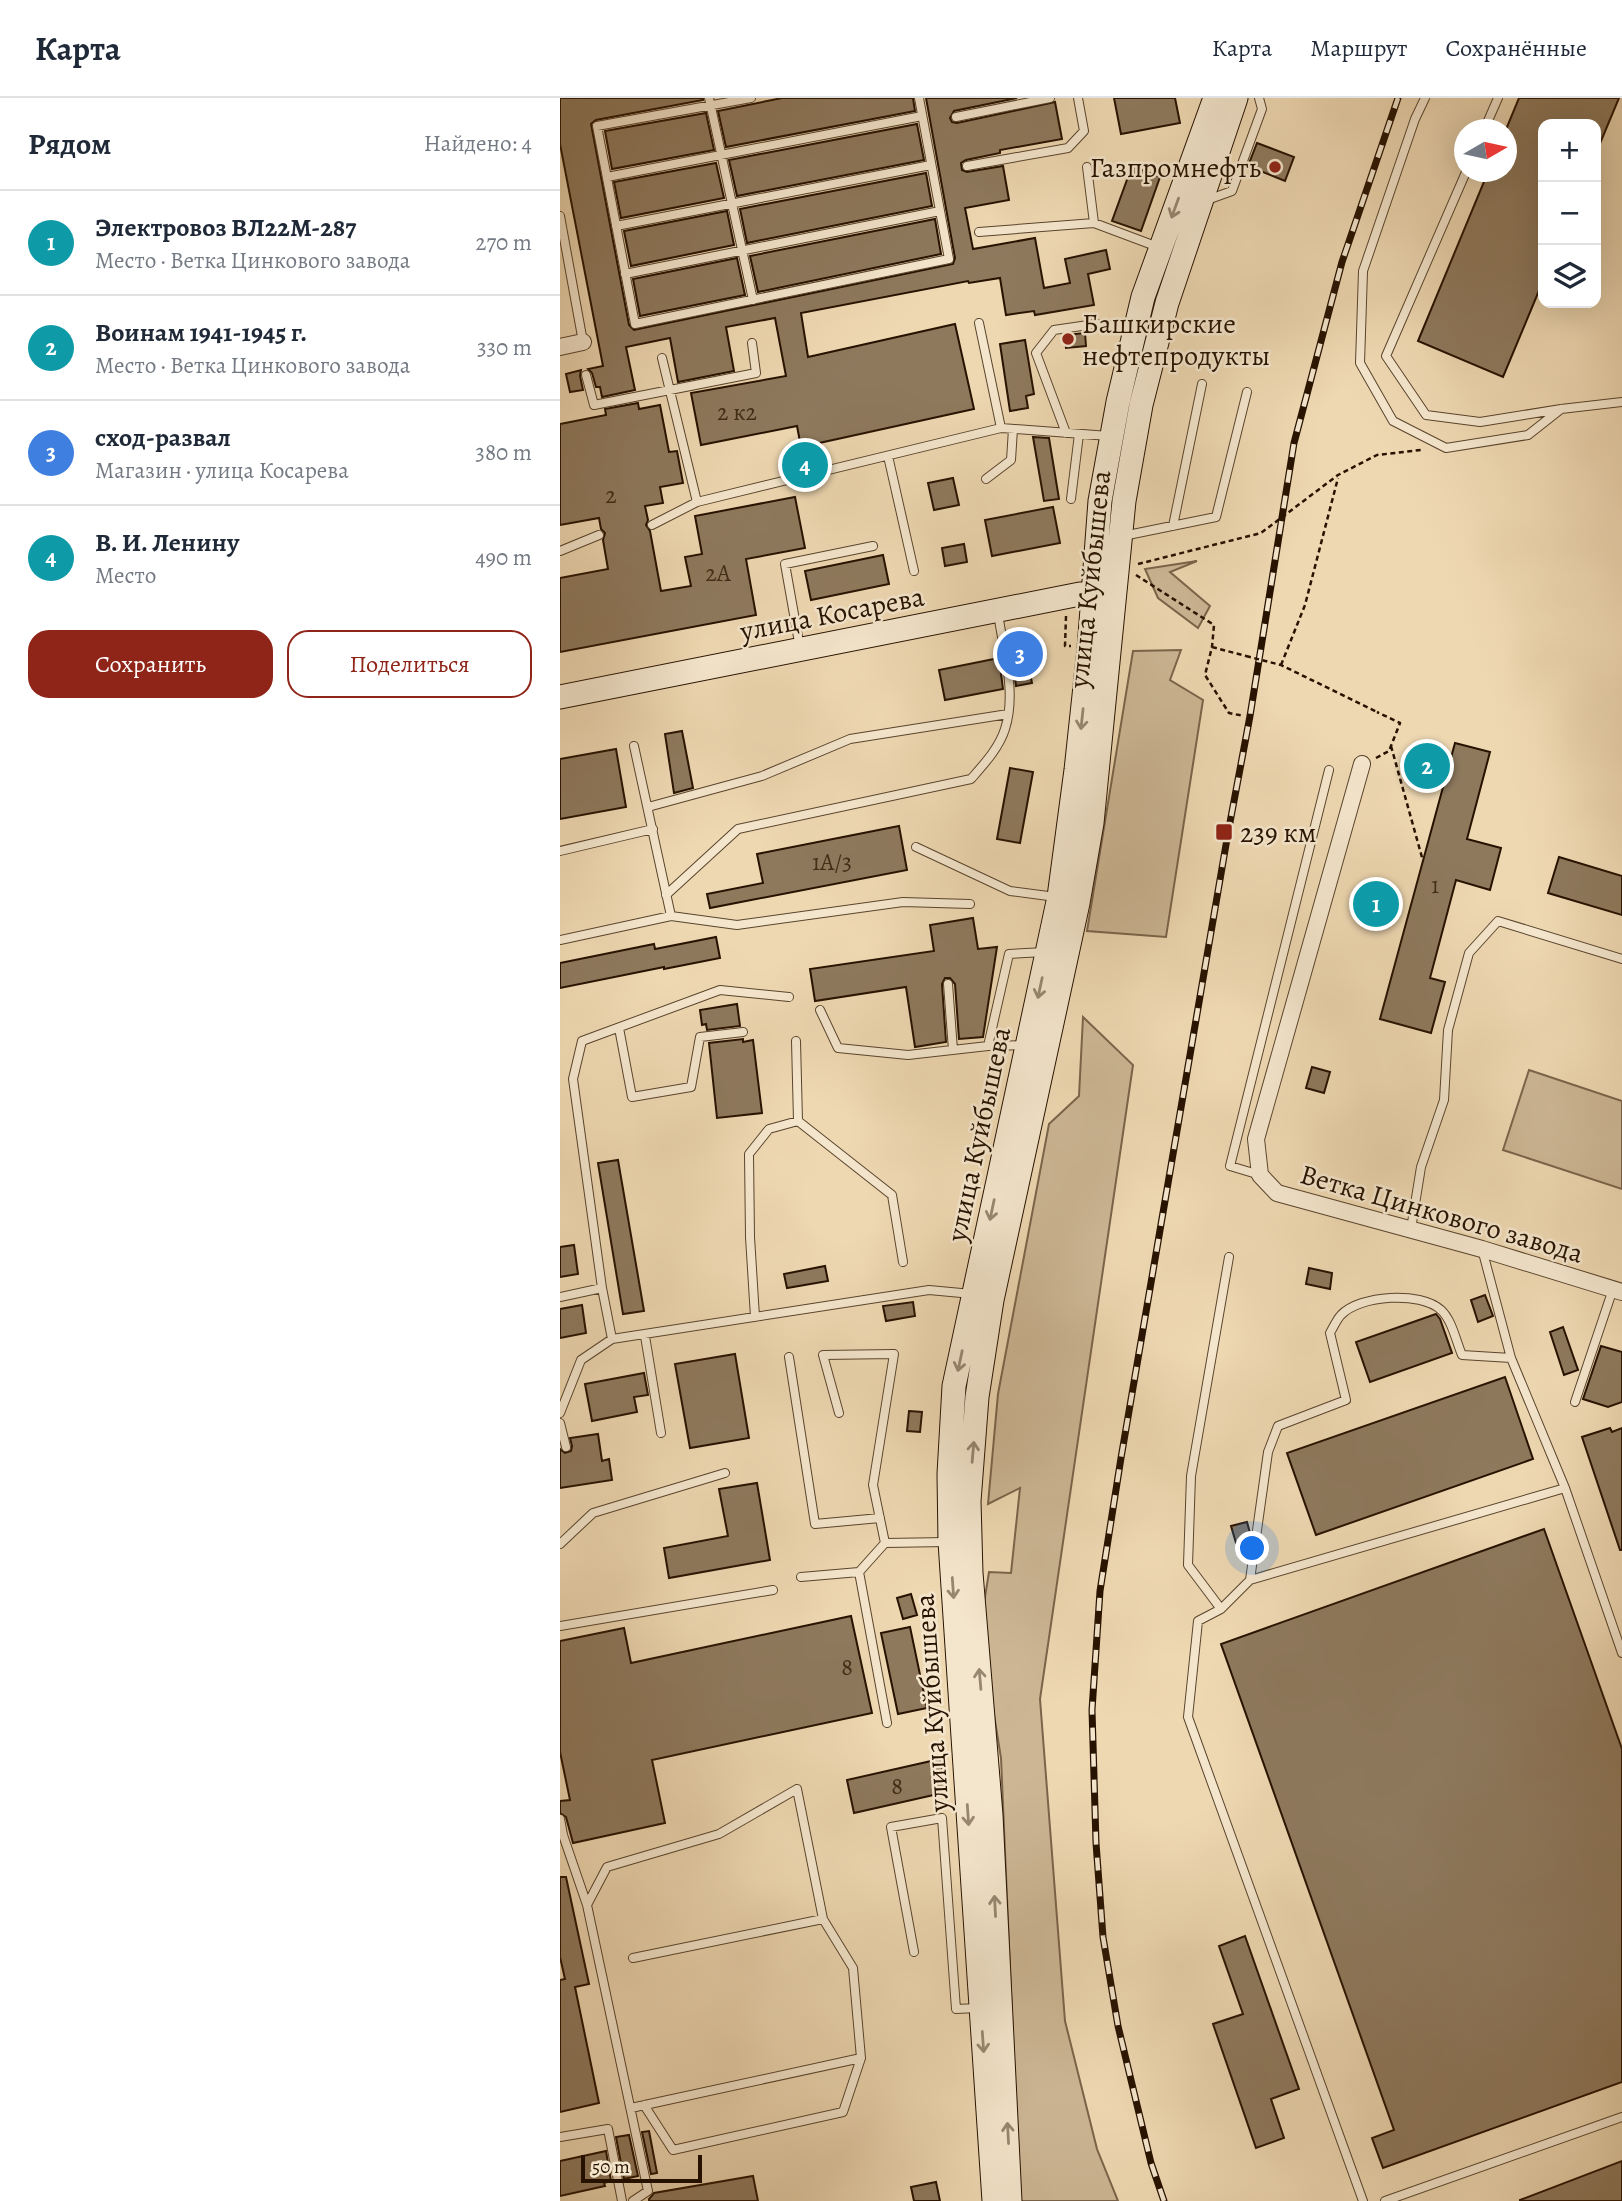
<!DOCTYPE html>
<html lang="ru">
<head>
<meta charset="utf-8">
<style>
	body { margin:0; font-family:Alegreya,serif; background:#f2f2f3; color:#1f2937 }
	.controls { position:absolute; right:21px; top:21px; display:grid; overflow:hidden; border-radius:14px; box-shadow:0 7px 28px #0002 }
	.controls button { width:63px; height:63px; display:grid; place-items:center; padding:0; border:0; border-bottom:2px solid #e0e1e3; background:#fff; color:#1f2937; font:35px sans-serif }
	.compass { position:absolute; left:894px; top:21px; width:63px; height:63px; border-radius:50%; background:#fff; box-shadow:0 7px 28px #0002; rotate:81deg }
	.scale { position:absolute; left:21px; bottom:18px; width:121px; box-sizing:border-box; padding-left:7px; border:4px solid #271200; border-top:0; font-size:19px; line-height:24px; white-space:nowrap; color:#271200; -webkit-text-stroke:5px #f4e6cd; paint-order:stroke }
	.you { position:absolute; left:693px; top:1451px; width:24px; height:24px; margin:-18px; border:5px solid #fff; border-radius:50%; background:#1a73e8; box-shadow:0 0 0 10px #1a73e833 }
	.badge { display:grid; place-items:center; width:46px; height:46px; border-radius:50%; background:#8f2418; color:#fff; font-size:23px; font-weight:700 }
	.pin { position:absolute; translate:-50% -50%; border:4px solid #fff; box-shadow:0 2px 7px #0006 }
	.list { margin:0; padding:0; list-style:none }
	h2 { display:flex; justify-content:space-between; align-items:center; height:91px; margin:0; padding:0 28px; font-size:30px }
	h2 small { font-size:23px; font-weight:400; color:#747a83 }
	.list li { display:grid; grid-template-columns:46px 1fr auto; gap:21px; align-items:center; box-sizing:border-box; height:105px; padding:0 28px; border-top:2px solid #e0e1e3 }
	.list b { display:block; font-size:26px; white-space:nowrap }
	.list p { margin:0; font-size:23px; white-space:nowrap; color:#747a83 }
	.list em { font-size:23px; font-style:normal; color:#747a83 }
	.actions { display:flex; gap:14px; padding:21px 28px }
	.actions a { flex:1; padding:16px 0; border:2px solid #8f2418; border-radius:21px; text-align:center; font-size:24px; color:#8f2418 }
	.actions .main { background:#8f2418; color:#fff }
	.icon { flex:none; width:38px; height:38px; fill:none; stroke:currentColor; stroke-width:2; stroke-linecap:round; stroke-linejoin:round }
	.map { position:relative; flex:none; width:1062px; height:2103px; overflow:hidden }
	header { display:flex; align-items:center; gap:42px; box-sizing:border-box; height:98px; padding:0 35px; background:#fff; border-bottom:2px solid #e0e1e3 }
	header strong { font-size:33px }
	nav { display:flex; gap:38px; margin-inline-start:auto; font-size:24px }
	main { display:flex }
	aside { flex:1; background:#fff }
	.map>svg:first-child { display:block }
	.green { fill:#ccb694; stroke:#7a644a; stroke-width:2 }
	.building { fill:#8e795d; stroke:#271200; stroke-width:2 }
	.lines { fill:none; stroke-linecap:round; stroke-linejoin:round }
	.lane-casing { stroke:#59442c; stroke-width:10 }
	.street-casing { stroke:#59442c; stroke-width:18 }
	.secondary-casing { stroke:#271200; stroke-width:25 }
	.path { stroke:#271200; stroke-width:2.5; stroke-dasharray:5 3.5; stroke-linecap:butt }
	.lane { stroke:#f4e6cd; stroke-width:8 }
	.street { stroke:#f4e6cd; stroke-width:16 }
	.secondary { stroke:#f4e6cd; stroke-width:23 }
	.rail-casing { stroke:#271200; stroke-width:7 }
	.rail { stroke:#f4e6cd; stroke-width:4.5; stroke-dasharray:13; stroke-linecap:butt }
	.path-bridge { stroke:#271200; stroke-width:2.5; stroke-dasharray:5 3.5; stroke-linecap:butt }
	.oneway { stroke:#988771 }
	.poi-dot { fill:#8f2418; stroke:#f4e6cd; stroke-width:2.5 }
	.labels { text-anchor:middle; stroke-width:5; stroke-linejoin:round; paint-order:stroke }
	.number-label { font-size:24px; fill:#412c17 }
	.poi-label { font-size:28px; fill:#271200; stroke:#f4e6cd; text-anchor:start }
	.street-label { font-size:28px; fill:#271200; stroke:#f4e6cd }
</style>
</head>
<body>
<header>
<strong>Карта</strong>
<nav><a>Карта</a><a>Маршрут</a><a>Сохранённые</a></nav>
</header>
<main>
<aside>
<h2>Рядом<small>Найдено: 4</small></h2>
<ul class="list">
<li><span class="badge" style="background:#0f9aa8">1</span><div><b>Электровоз ВЛ22М-287</b><p>Место · Ветка Цинкового завода</p></div><em>270 m</em></li>
<li><span class="badge" style="background:#0f9aa8">2</span><div><b>Воинам 1941-1945 г.</b><p>Место · Ветка Цинкового завода</p></div><em>330 m</em></li>
<li><span class="badge" style="background:#3f7fe0">3</span><div><b>сход-развал</b><p>Магазин · улица Косарева</p></div><em>380 m</em></li>
<li><span class="badge" style="background:#0f9aa8">4</span><div><b>В. И. Ленину</b><p>Место</p></div><em>490 m</em></li>
</ul>
<div class="actions"><a class="main">Сохранить</a><a>Поделиться</a></div>
</aside>
<div class="map">
<svg width="1062" height="2103" viewBox="0 0 1062 2103">
	<rect width="100%" height="100%" fill="#eed8b2"/>
	<filter id="stains"><feTurbulence type="fractalNoise" baseFrequency=".00286" numOctaves="4"/><feColorMatrix values="0 0 0 0 .2 0 0 0 0 .09 0 0 0 0 .02 0 0 0 .5 -.17"/></filter>
	<radialGradient id="worn" r=".72"><stop offset=".6" stop-color="#630" stop-opacity="0"/><stop offset="1" stop-color="#630" stop-opacity=".3"/></radialGradient>
	<path class="green" d="M637,463L610,474L650,508L638,530L598,500L585,471Z
		M621,552L610,582L643,602L606,839L527,833L573,553Z
		M523,919L573,967L480,1601L505,1923L537,2051L558,2103H460L441,1660L420,1530L429,1474L451,1475L460,1390L428,1406L438,1296L489,1026L519,998Z
		M969,972L1062,1003V1091L943,1052Z"/>
	<path class="building" d="M0,0H143V2L36,22L31,26L69,227L74,232L393,166L395,160L366,0H457L394,13L390,20L392,24L397,25L495,4L502,41L440,52V55L406,62L401,65L402,72L407,74L443,68L449,102L405,110L413,151L475,140L484,190L510,185L505,161L546,152L550,171L528,176L534,207L475,217L474,213L446,217L440,180L409,185L408,183L241,215L248,259L395,226L414,311L241,349L237,328L141,347L131,295L226,278L215,220L166,229L174,273L118,284L110,240L66,249L75,292L42,299L40,289H36L32,275L28,271L43,268L0,46Z
		M222,0H353L355,13L166,49L158,13Z
		M554,0H615L620,25L561,36Z
		M959,0H1059L1036,55V26H983V183L943,279L858,243L928,74H947V29Z
		M146,15L154,52L52,71L45,33Z
		M357,26L364,62L177,98L169,62Z
		M697,45L734,59L725,83L688,68Z
		M156,65L164,100L61,120L54,84Z
		M572,68L600,79L581,133L552,123Z
		M366,75L372,108L187,145L180,111Z
		M167,113L174,147L71,168L64,133Z
		M375,121L381,156L198,194L190,158Z
		M177,160L185,197L80,218L73,181Z
		M525,235L526,248L506,250L505,237Z
		M465,242L474,296L466,298L468,310L450,313L440,246Z
		M21,272L20,278L23,292L10,294L6,276Z
		M78,305L79,311L100,307L109,354L117,353L123,385L100,389L103,405L85,408L88,422L86,427L90,433L101,493L131,488L125,459L142,456L135,418L235,399L245,450L186,461L196,517L0,554V480L48,471L43,442L45,435L41,431L39,420L0,427V326L46,317L45,311Z
		M473,339L489,340L499,401L484,403Z
		M393,380L399,407L374,412L368,385Z
		M493,409L500,445L432,458L425,422Z
		M404,446L407,464L385,468L382,450Z
		M323,457L329,486L251,502L245,473Z
		M466,555L472,585L456,588L452,558Z
		M439,560L443,591L385,602L379,572Z
		M122,633L133,690L114,695L105,636Z
		M895,645L930,654L907,741L941,750L930,792L896,782L870,880L885,884L871,935L820,921Z
		M56,651L66,709L0,721V661Z
		M450,670L473,674L460,745L437,741Z
		M339,728L347,772L150,810L147,796L203,785L197,756Z
		M999,759L1062,778V817L988,795Z
		M413,820L418,851L437,849L423,939L399,941L395,886L390,880H385L382,886L386,944L355,949L346,889L255,903L250,871L374,853L370,827Z
		M156,839L160,860L104,871V869L0,890V865L94,846L95,851Z
		M177,906L180,928L147,932L146,926L142,927L140,912Z
		M183,941V944L193,942L202,1015L157,1020L149,945Z
		M752,969L770,974L764,995L746,990Z
		M58,1062L84,1213L63,1216L38,1065Z
		M14,1147L18,1176L0,1179V1149Z
		M265,1168L268,1183L227,1190L224,1176Z
		M749,1170L772,1175L770,1191L746,1186Z
		M925,1197L933,1218L918,1224L911,1202Z
		M353,1204L355,1218L326,1223L323,1208Z
		M22,1207L26,1235L0,1240V1211Z
		M876,1216L880,1221L892,1255L810,1284L796,1244Z
		M1003,1229L1018,1272L1004,1277L990,1234Z
		M1041,1248L1062,1254V1304L1048,1309L1023,1301Z
		M175,1256L189,1340L130,1350L115,1266Z
		M84,1275L88,1297L74,1299L77,1314L32,1323L25,1286Z
		M945,1279L973,1361L756,1437L727,1355Z
		M349,1313L362,1314L360,1334L347,1333Z
		M1050,1330L1052,1334L1062,1330V1452H1060L1022,1339Z
		M38,1336L42,1363L49,1361L52,1382L0,1390V1351L5,1355L11,1353L12,1348L10,1340Z
		M197,1385L210,1462L109,1480L104,1450L168,1438L159,1391Z
		M687,1424L690,1435L689,1441L676,1445L671,1428Z
		M984,1431L1062,1651V1984L823,2070L812,2040L834,2032L661,1546Z
		M351,1496L357,1517L343,1521L337,1500Z
		M291,1518L312,1615L92,1662L105,1725L13,1745L6,1719L0,1715V1703L10,1702L0,1654V1543L64,1530L71,1565Z
		M350,1529L367,1610L338,1616L321,1535Z
		M380,1661L387,1694L294,1715L287,1682Z
		M0,1779H6L29,1886L15,1889L39,2005L0,2014V1882L5,1881L0,1859Z
		M685,1838L739,1991L711,2001L724,2040L696,2050L653,1926L683,1916L659,1848Z
		M89,2033L97,2075L91,2076L82,2034Z
		M69,2037L78,2078L64,2081L56,2039Z
		M46,2053L51,2083L44,2085L45,2088L0,2098V2063Z
		M1062,2063V2103H960V2102Z
		M193,2078L198,2103H89V2101L94,2095Z
		M376,2084L380,2103H354L351,2089Z"/>
	<g class="lines">
		<g class="lane-casing">
			<path id="lane" d="M149,0L193,202
				M191,0L37,28L75,226L389,161L359,0
				M865,0L855,21L803,173L800,265L833,323L886,350L968,337L1001,311
				M396,19L490,0
				M924,32L938,0
				M407,68L508,50L524,33L518,0
				M527,69L534,125
				M906,74L826,258L866,317L920,324L1001,311L1062,304
				M47,79L362,18
				M647,102L672,93L702,11L699,0
				M0,118L23,244
				M56,128L371,67
				M419,134L534,125L598,149
				M65,176L380,113
				M419,225L441,330
				M102,260L137,404
				M26,277L34,307L196,275L192,245
				M506,335L476,255L494,232L535,226L573,229
				M328,358L354,473
				M426,381L451,362L453,331
				M511,401L519,336
				M92,427L137,404L441,330L549,338
				M613,428L642,286
				M563,438L656,419L687,294
				M0,453L39,437
				M240,550L225,466L313,448
				M74,648L111,818
				M88,709L202,678L290,641L448,616
				M356,749L450,793L496,799
				M0,753L93,731
				M106,797L178,731L411,681C424,666 439,650 445,631C457,594 443,552 438,515
				M0,842L111,818L177,827L343,804L410,806
				M388,886L393,952
				M229,899L160,892L22,943L13,981L42,1190L52,1241L369,1192L412,1196
				M260,912L278,950L348,957L428,948L467,947
				M59,930L72,999L131,989L140,939L183,934
				M236,943L238,1023
				M428,948L449,856L485,854
				M700,1077L670,1068L769,672
				M851,1131L861,1069L884,1002L888,932L909,855L938,823L1062,861
				M922,1151L951,1260L1005,1390L1062,1555
				M0,1199L42,1190
				M195,1219L190,1139L189,1056L209,1031L238,1023L332,1097L343,1164
				M85,1238L101,1335
				M229,1259L255,1426L320,1420
				M1015,1304L1053,1191
				M0,1315L21,1262L52,1241
				M279,1315L263,1257L334,1256L313,1387L325,1445
				M0,1325L6,1349
				M0,1446L33,1415L165,1375
				M299,1474L327,1625
				M241,1479L299,1474L325,1445L387,1444
				M690,1482L1005,1390
				M661,1511L628,1467L631,1378L669,1159
				M0,1528L213,1492
				M0,1721L3,1737L27,1807
				M354,1854L331,1729L382,1720L396,1911L418,1910
				M73,1860L263,1821
				M84,2007L113,2052L283,2014L301,1960
				M71,2010L301,1960L293,1870L263,1821L237,1691L159,1736L47,1769L27,1807L88,2093L73,2103
				M0,2039L48,2031L62,2103
				M803,2103L628,1619L638,1523L661,1511L690,1482L708,1354L718,1328L786,1302L770,1235C773,1230 777,1221 781,1217C800,1197 860,1193 881,1212C892,1222 896,1243 902,1257L951,1260
				M825,2103L1062,2019"/>
		</g>
		<g class="street-casing">
			<path id="street" d="M0,249L23,244
				M802,666L696,1041L700,1077L717,1095L922,1151L1062,1194"/>
		</g>
		<g class="secondary-casing">
			<path id="secondary" d="M0,599L520,496L547,497
				M434,2103L390,1444L389,1376L394,1288L499,799L516,672L529,551L540,403L558,304L583,199L655,0
				M450,2103L431,1717L411,1475L409,1403L417,1299L432,1202L518,805L532,725L564,403L581,307L607,205L676,0"/>
		</g>
		<path class="path" d="M578,466L701,435L778,377L817,357L861,352
			M576,477L654,527L652,549L645,577L669,615L684,618
			M506,518L505,548H511
			M652,549L686,558
			M721,567L745,507L778,380
			M831,648L863,763
			M816,660L829,653L840,625L817,614"/>
		<use href="#lane" class="lane"/>
		<use href="#street" class="street"/>
		<use href="#secondary" class="secondary"/>
		<g class="rail-casing">
			<path id="rail" d="M604,2103L591,2065L558,1928L543,1839L536,1745L532,1612L540,1493L561,1360L668,735L690,618L734,345L782,164L838,0"/>
		</g>
		<use href="#rail" class="rail"/>
		<path class="path-bridge" d="M686,558L721,567L817,614"/>
	</g>
	<defs><path id="oneway-shaft" d="M-6 0H5M1.5-3L5.5 0L1.5 3" fill="none" stroke-width="1.6" stroke-linecap="round" stroke-linejoin="round" transform="scale(1.75)"/></defs>
	<g class="oneway">
		<use href="#oneway-shaft" transform="translate(615 110) rotate(110)"/>
		<use href="#oneway-shaft" transform="translate(522 621) rotate(96)"/>
		<use href="#oneway-shaft" transform="translate(480 890) rotate(102)"/>
		<use href="#oneway-shaft" transform="translate(432 1112) rotate(102)"/>
		<use href="#oneway-shaft" transform="translate(400 1263) rotate(102)"/>
		<use href="#oneway-shaft" transform="translate(413 1354) rotate(-85)"/>
		<use href="#oneway-shaft" transform="translate(393 1490) rotate(86)"/>
		<use href="#oneway-shaft" transform="translate(420 1581) rotate(-95)"/>
		<use href="#oneway-shaft" transform="translate(408 1717) rotate(86)"/>
		<use href="#oneway-shaft" transform="translate(435 1808) rotate(-93)"/>
		<use href="#oneway-shaft" transform="translate(423 1944) rotate(86)"/>
		<use href="#oneway-shaft" transform="translate(448 2035) rotate(-93)"/>
	</g>
	<g class="poi-dot">
		<circle cx="715" cy="69" r="7"/>
		<circle cx="508" cy="241" r="7"/>
		<rect x="655" y="725" width="18" height="18" rx="3.5"/>
	</g>
	<g class="labels">
		<g class="number-label">
			<text x="177" y="322">2 к2</text>
			<text x="51" y="405">2</text>
			<text x="158" y="483">2А</text>
			<text x="272" y="772">1А/3</text>
			<text x="875" y="795">1</text>
			<text x="287" y="1577">8</text>
			<text x="337" y="1696">8</text>
		</g>
		<g class="poi-label">
			<text x="701" y="79" text-anchor="end">Газпромнефть</text>
			<text x="522" y="235">Башкирские<tspan x="522" dy="32">нефтепродукты</tspan></text>
			<text x="680" y="744">239 км</text>
		</g>
		<g class="street-label">
			<text transform="translate(529 481) rotate(-84)" y="10">улица Куйбышева</text>
			<text transform="translate(272 515) rotate(-11)" y="10">улица Косарева</text>
			<text transform="translate(418 1036) rotate(-78)" y="10">улица Куйбышева</text>
			<text transform="translate(882 1115) rotate(16)" y="10">Ветка Цинкового завода</text>
			<text transform="translate(371 1605) rotate(-94)" y="10">улица Куйбышева</text>
		</g>
	</g>
	<rect width="100%" height="100%" filter="url(#stains)"/>
	<rect width="100%" height="100%" fill="url(#worn)"/>
</svg>
<div class="controls">
<button>+</button>
<button>−</button>
<button><svg class="icon" aria-label="layers" viewBox="0 0 24 24"><path d="M12 4l9 5-9 5-9-5zM3 14l9 5 9-5"/></svg></button>
</div>
<svg class="compass" viewBox="-18 -18 36 36"><path d="M0-13l5 13h-10z" fill="#e53935"/><path d="M0 13l5-13h-10z" fill="#747a83"/></svg>
<div class="scale">50 m</div>
<div class="you"></div>
<div class="pin badge" style="left:816px;top:806px;background:#0f9aa8">1</div>
<div class="pin badge" style="left:867px;top:668px;background:#0f9aa8">2</div>
<div class="pin badge" style="left:460px;top:556px;background:#3f7fe0">3</div>
<div class="pin badge" style="left:245px;top:367px;background:#0f9aa8">4</div>
</div>
</main>
</body>
</html>
